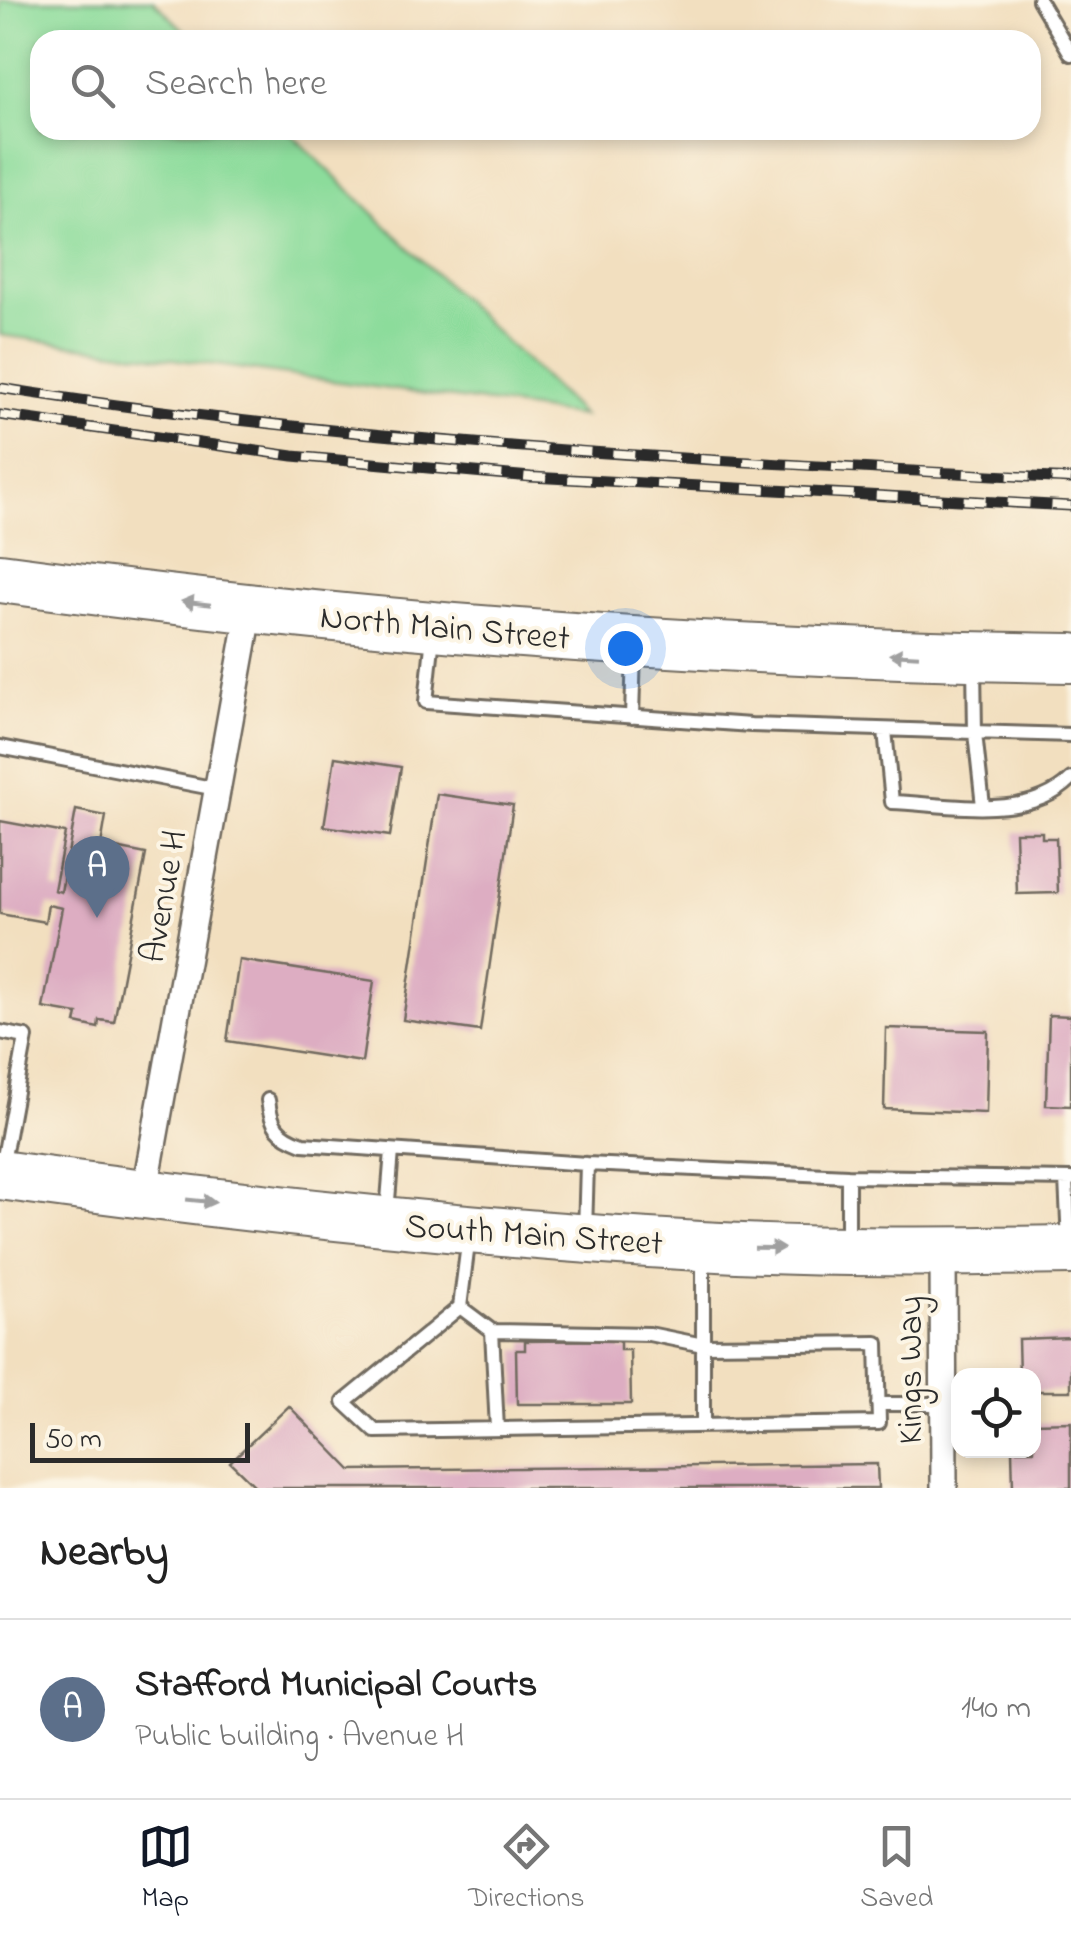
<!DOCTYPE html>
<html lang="en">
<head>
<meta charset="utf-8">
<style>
	body { margin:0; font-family:"Indie Flower",sans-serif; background:#f6f6f6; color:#222 }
	.controls { position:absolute; right:30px; bottom:30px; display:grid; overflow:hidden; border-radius:20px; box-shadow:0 5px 15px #0003 }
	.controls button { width:90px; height:90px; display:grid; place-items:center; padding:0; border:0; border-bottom:2px solid #e0e0e0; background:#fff; color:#222; font:50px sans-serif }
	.scale { position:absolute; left:30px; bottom:25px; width:220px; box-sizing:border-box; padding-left:10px; border:5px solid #2b2b2b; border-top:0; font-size:28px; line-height:35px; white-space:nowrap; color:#2b2b2b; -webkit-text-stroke:8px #fcf5e5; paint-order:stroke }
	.you { position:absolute; left:625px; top:648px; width:35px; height:35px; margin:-25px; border:8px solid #fff; border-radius:50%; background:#1a73e8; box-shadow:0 0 0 15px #1a73e833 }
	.badge { display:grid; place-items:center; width:65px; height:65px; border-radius:50%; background:#111827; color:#fff; font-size:32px; font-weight:700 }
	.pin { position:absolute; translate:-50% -82px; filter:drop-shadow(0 2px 5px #0008) }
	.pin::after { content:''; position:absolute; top:52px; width:35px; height:30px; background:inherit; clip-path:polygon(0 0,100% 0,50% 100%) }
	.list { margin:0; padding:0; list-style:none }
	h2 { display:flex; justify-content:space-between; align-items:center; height:130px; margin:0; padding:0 40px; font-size:42px }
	h2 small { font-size:32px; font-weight:400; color:#767676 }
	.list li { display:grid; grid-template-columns:65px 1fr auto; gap:30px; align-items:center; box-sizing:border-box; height:180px; padding:0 40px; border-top:2px solid #e0e0e0 }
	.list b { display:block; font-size:38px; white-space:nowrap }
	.list p { margin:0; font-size:32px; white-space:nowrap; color:#767676 }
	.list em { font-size:32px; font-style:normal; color:#767676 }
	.icon { flex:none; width:55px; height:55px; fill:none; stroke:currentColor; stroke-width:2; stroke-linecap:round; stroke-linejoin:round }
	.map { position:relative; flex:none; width:1071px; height:1488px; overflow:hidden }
	.search { position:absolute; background:#fff; box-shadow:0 5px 15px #0003; left:30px; right:30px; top:30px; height:110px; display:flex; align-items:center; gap:25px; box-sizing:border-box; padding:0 35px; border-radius:30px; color:#767676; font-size:38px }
	.sheet { height:310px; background:#fff }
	nav { display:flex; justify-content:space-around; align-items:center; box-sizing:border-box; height:140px; border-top:2px solid #e0e0e0; background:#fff; font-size:28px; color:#767676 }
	nav a { display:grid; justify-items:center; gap:5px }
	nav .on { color:#111827 }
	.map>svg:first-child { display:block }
	.green { fill:#8cdc9b; stroke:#5c8463; stroke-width:2.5 }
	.building { fill:#ddadc2 }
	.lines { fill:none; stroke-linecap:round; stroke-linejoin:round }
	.lane-casing { stroke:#716a5f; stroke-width:18 }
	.street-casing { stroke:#716a5f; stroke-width:30 }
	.highway-casing { stroke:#716a5f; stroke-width:52 }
	.lane { stroke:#fff; stroke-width:12 }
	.street { stroke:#fff; stroke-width:25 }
	.highway { stroke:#fff; stroke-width:48 }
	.rail-casing { stroke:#2b2b2b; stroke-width:11 }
	.rail { stroke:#fcf5e5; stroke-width:8; stroke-dasharray:22; stroke-linecap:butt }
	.oneway { fill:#a0a0a0 }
	.labels { text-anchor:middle; stroke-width:8; stroke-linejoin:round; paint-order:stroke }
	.street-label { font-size:35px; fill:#2b2b2b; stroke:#fcf5e5 }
</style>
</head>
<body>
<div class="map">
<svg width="1071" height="1488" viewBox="0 0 1071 1488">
	<rect width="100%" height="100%" fill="#fcf5e5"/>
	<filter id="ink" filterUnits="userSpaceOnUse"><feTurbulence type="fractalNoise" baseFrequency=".01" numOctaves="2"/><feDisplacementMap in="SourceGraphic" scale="20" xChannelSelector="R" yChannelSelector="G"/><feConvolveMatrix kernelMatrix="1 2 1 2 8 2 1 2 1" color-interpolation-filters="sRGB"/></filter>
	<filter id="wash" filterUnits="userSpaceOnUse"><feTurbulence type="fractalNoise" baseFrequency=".0048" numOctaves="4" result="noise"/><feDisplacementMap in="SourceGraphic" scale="40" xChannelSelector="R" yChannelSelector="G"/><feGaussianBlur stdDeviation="2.25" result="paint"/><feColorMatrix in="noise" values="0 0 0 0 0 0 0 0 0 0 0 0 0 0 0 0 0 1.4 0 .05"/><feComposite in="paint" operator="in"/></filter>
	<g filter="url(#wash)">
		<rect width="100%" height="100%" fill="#f2dfbf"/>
		<path class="green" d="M0,0H153L194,40H40V130H287L583,416L0,335Z"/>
		<g id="blocks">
			<path class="building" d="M335,757L401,767L390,836L324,826Z
				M437,794L513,805L480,1031L403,1020Z
				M76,810L106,816L101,845L146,854L114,1022L99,1020L98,1028L76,1023L78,1014L43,1008L62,908L48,905L45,922L0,914V821L65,833L54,890L61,892Z
				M1015,832H1042V838H1056L1058,893L1017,894Z
				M239,960L374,981L362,1062L227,1041Z
				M1049,1015L1071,1016V1106L1046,1105Z
				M886,1028L988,1031L986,1113L884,1109Z
				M1071,1337V1391H1034V1376H1019L1018,1339Z
				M620,1340V1350H630L631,1404H517L516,1350H525V1341Z
				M289,1406L351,1470L877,1464L878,1488H257L230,1462Z
				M1071,1422V1488H1013L1012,1450H1034V1423Z"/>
		</g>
	</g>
	<g filter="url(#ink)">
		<use href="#blocks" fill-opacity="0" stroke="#716a5f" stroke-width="2.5"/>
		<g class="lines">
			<g class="lane-casing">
				<path id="lane" d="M1039,0L1071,54
					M433,636L426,702L751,725L1071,735
					M974,664L975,733L983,806
					M632,717L634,650
					M885,730L892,802C948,804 1028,822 1071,779
					M0,747L217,789
					M0,1032L26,1037L2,1168
					M268,1100C271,1126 278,1135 303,1144L587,1164L848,1176L1071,1179
					M848,1176V1243
					M1066,1179L1069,1242
					M387,1213L392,1151
					M585,1232L587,1164
					M703,1254V1424
					M460,1307L492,1331L649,1334L703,1345L877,1343L879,1423L375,1431L344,1402L460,1307L469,1236
					M492,1331L497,1429
					M878,1404H944"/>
			</g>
			<g class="street-casing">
				<path id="street" d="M144,1195L250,609
					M943,1252L944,1488"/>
			</g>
			<g class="highway-casing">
				<path id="highway" d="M0,578C355,626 713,653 1071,658
					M0,1175C232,1207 466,1233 700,1246C823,1253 948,1252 1071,1250"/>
			</g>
			<use href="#lane" class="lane"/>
			<use href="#street" class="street"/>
			<use href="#highway" class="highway"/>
			<g class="rail-casing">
				<path id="rail" d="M0,388C354,444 713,461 1071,479
					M0,415L293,456L531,477L1071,506"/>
			</g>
			<use href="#rail" class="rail"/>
		</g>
		<defs><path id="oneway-solid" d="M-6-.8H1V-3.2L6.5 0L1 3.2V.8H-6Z" transform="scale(2.5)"/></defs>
		<g class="oneway">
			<use href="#oneway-solid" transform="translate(196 603) rotate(-173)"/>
			<use href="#oneway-solid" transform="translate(904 655) rotate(-177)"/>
			<use href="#oneway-solid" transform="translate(201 1201) rotate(6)"/>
			<use href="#oneway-solid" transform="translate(769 1248) rotate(1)"/>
		</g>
	</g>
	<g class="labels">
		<g class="street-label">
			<text transform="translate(445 626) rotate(5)" y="12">North Main Street</text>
			<text transform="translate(162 896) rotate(-80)" y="12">Avenue H</text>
			<text transform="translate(534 1233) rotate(4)" y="12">South Main Street</text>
			<text transform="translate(909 1370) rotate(-90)" y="12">Kings Way</text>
		</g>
	</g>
</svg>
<div class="controls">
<button><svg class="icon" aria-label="locate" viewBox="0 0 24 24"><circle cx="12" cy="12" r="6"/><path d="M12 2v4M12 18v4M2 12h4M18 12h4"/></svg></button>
</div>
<div class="scale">50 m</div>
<div class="you"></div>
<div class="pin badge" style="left:97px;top:918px;background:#5c6f8a">A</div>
<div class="search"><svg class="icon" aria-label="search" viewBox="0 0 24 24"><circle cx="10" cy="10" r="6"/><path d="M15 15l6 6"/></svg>Search here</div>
</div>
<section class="sheet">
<h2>Nearby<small></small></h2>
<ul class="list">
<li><span class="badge" style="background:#5c6f8a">A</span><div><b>Stafford Municipal Courts</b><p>Public building · Avenue H</p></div><em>140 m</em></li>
</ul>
</section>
<nav>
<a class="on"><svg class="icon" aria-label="map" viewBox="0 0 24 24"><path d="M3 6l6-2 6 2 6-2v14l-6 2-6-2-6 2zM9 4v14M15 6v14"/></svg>Map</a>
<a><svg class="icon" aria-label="directions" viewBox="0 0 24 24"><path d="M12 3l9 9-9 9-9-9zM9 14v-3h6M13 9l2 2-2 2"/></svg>Directions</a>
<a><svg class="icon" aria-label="saved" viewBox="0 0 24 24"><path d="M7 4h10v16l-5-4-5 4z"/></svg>Saved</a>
</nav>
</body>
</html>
